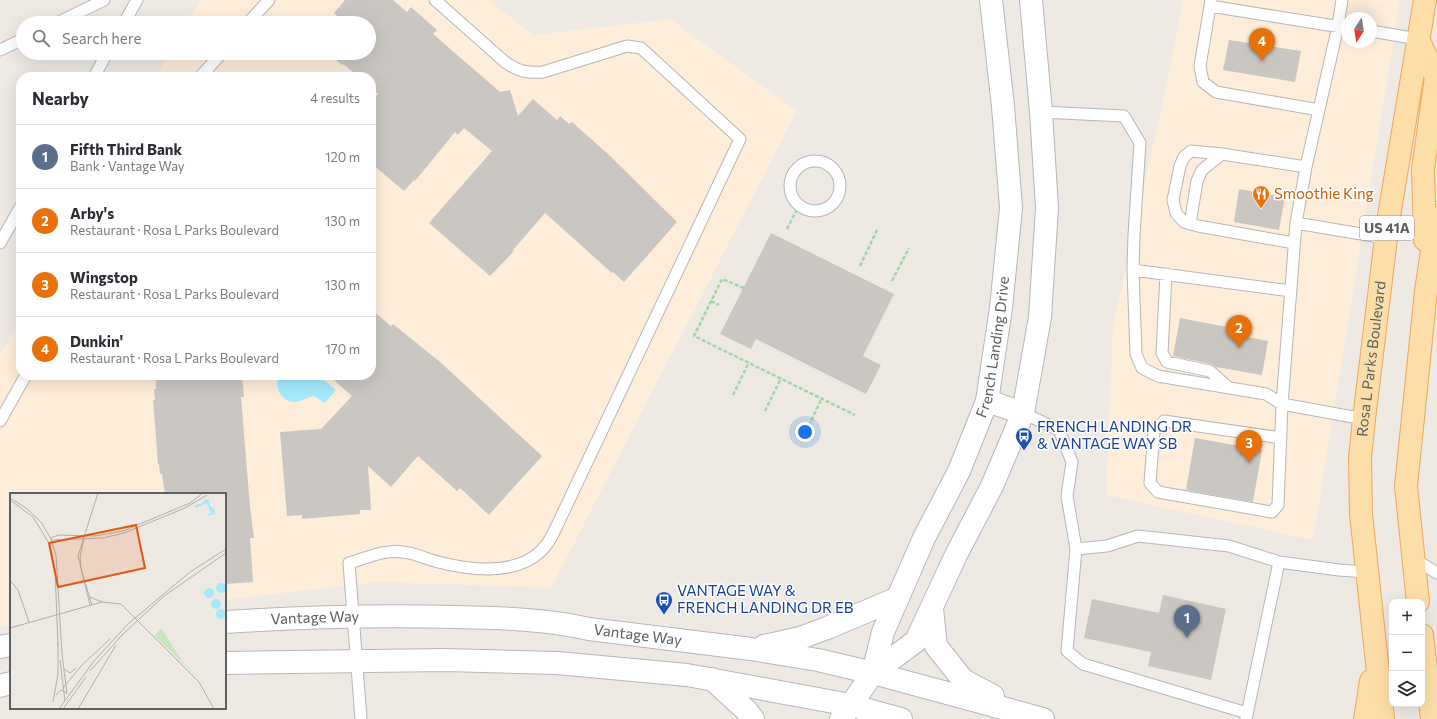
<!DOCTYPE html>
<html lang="en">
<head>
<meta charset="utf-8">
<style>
	body { margin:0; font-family:Commissioner,sans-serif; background:#f7f7f7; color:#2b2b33 }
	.controls { position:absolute; right:12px; bottom:12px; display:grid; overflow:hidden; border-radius:8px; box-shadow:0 4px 16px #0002 }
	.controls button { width:36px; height:36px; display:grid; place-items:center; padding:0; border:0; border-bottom:1px solid #e1e1e2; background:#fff; color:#2b2b33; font:20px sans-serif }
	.compass { position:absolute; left:1341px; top:12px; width:36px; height:36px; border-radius:50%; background:#fff; box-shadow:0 4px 16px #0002; rotate:192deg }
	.you { position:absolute; left:805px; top:432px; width:14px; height:14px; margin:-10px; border:3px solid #fff; border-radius:50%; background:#1a73e8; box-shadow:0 0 0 6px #1a73e833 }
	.badge { display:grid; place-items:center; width:26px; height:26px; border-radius:50%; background:#e53249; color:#fff; font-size:13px; font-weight:700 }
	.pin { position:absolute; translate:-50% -33px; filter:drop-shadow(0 1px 2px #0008) }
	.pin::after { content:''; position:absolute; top:21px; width:14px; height:12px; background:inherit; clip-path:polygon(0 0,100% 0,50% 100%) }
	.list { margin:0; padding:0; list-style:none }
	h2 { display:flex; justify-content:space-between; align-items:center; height:52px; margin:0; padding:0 16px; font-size:17px }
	h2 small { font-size:13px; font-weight:400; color:#7c7c81 }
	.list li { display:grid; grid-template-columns:26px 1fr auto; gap:12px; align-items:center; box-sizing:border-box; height:64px; padding:0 16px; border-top:1px solid #e1e1e2 }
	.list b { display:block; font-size:15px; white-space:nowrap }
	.list p { margin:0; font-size:13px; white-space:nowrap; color:#7c7c81 }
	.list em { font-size:13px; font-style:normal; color:#7c7c81 }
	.icon { flex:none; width:22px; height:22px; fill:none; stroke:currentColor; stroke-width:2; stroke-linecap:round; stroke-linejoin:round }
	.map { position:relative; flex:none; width:1437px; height:719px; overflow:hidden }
	.search { position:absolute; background:#fff; box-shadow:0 4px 16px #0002; left:16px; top:16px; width:360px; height:44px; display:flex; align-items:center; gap:10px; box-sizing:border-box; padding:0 14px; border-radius:22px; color:#7c7c81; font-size:15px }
	.panel { position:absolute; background:#fff; box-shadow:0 4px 16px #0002; left:16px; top:72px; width:360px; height:308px; border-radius:16px }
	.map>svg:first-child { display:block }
	.commercial { fill:#fdedd9; fill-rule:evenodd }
	.water { fill:#a4e9fd }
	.building { fill:#cac6c2 }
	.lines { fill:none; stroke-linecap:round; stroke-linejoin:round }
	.service-casing { stroke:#b4b7ba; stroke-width:13 }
	.tertiary-casing { stroke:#b4b7ba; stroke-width:24 }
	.primary-casing { stroke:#eea65c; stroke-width:24 }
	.path { stroke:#a3d6a6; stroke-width:2.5; stroke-dasharray:4 2; stroke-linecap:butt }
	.service { stroke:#fff; stroke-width:11 }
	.tertiary { stroke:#fff; stroke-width:22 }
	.primary { stroke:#fddea9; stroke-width:22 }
	.labels { text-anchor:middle; stroke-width:3; stroke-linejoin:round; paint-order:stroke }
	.shield { fill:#fff; stroke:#8c9092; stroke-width:1 }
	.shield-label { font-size:14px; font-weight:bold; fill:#5b6163 }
	.food-label { font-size:15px; fill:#c56008; stroke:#fff; text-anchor:start }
	.street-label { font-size:15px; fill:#5b6163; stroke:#fff }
	.transit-label { font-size:15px; fill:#164399; stroke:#fff; text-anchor:start }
	.inset-road { fill:none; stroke:#afafac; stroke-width:1 }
	.view { fill:#e15910; fill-opacity:0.15; stroke:#e15910; stroke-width:2 }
	.inset-edge { fill:none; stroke:#5b6163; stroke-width:2 }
</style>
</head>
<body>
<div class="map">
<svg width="1437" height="719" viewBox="0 0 1437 719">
	<rect width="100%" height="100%" fill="#eee9e3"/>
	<path class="commercial" d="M200,0H488L534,35L670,19L797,111L551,588L377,582L225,600V494H11V625L0,626V355L21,317V375H371V77H156L170,53H369V23H187Z
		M1183,0H1400L1313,540L1106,495L1113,326L1170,69ZM1347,18H1371V42H1347Z"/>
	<path class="water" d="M279,375H313L315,377H320L336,390L325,403L314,396C308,397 302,401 296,402C281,403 274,387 279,375Z"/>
	<path class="building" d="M345,0H393L407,12L411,7L437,30L433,34L500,92L510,90L518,116L533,99L557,120L560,116L569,124L572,122L608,154L677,222L624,282L613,272L612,273L545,213L513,250L514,251L490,276L429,223L492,151L464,128L458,135L455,132L415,181L414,180L404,191L371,163V103L378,94L371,88V77H359L343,64L342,65L328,53H369V23H334L339,18L334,13Z
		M1229,40L1301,51L1295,82L1223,70Z
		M1239,189L1285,197L1279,230L1234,222Z
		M771,233L894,294L863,356L881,365L866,394L756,339L751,349L720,334Z
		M371,309L391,326L393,324L440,362L542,456L489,515L460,488L457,491L418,456L391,487L368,466L371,510H360V514L302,519V515L287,516L280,432L321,429L352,396L328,375H371Z
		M1180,318L1242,330L1241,336L1268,341L1262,375L1216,367L1211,364L1173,356Z
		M156,375H242L244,397H241L250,507L254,538H250L253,582L225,584V494H165L162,474H160L159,464H158L153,400H155L154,389H156Z
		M1195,438L1262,450L1253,502L1186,490Z
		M1163,595L1226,609L1211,680L1148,666L1151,652L1084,638L1092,599L1159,613Z"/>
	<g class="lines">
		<g class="service-casing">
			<path id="service" d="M1211,0L1200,66L1203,82L1216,92L1319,110
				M1210,6L1347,28
				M57,23L104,0
				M124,23L137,0
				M248,23L269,0
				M1371,31L1418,39
				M0,50L23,39
				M94,77L107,53
				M200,77L222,53
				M1041,112L1124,116L1140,143L1134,235L1133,270L1136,354L1142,368L1158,376L1266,394L1282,404L1364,419
				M790 186a25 25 0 1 1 50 0a25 25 0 1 1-50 0Z
				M1296,223L1306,167L1338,26L1342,0
				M1190,224L1197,181L1202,170L1222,154
				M0,243L21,206
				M1294,243L1198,226L1184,222L1176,213L1173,200L1180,166L1184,157L1191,151L1222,154L1306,167
				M1133,270L1291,291
				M1166,274L1162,353L1167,362L1210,371L1229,388
				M1023,413L1059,430L1072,462L1067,496L1076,549L1067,651L1083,664L1247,713
				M0,421L26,375
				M1281,438L1164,421L1154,431L1150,483L1158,492L1272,512L1278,505L1282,404L1296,223L1385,238
				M1076,549L1107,546L1138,536L1229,546L1279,562
				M1414,559L1437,573
				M361,719L349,563C367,558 384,549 403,552C415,553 426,559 438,562C470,570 515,576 541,551C546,546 550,540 553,534L740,139L641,48L627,46L543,72C527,73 519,72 505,62L435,0
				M1246,719L1279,562L1339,570L1367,572"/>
		</g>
		<g class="tertiary-casing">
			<g id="tertiary">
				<path d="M987,401L1023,413"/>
				<path d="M932,609L936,646L963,680L993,696"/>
				<path id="s1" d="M225,622C302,617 379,615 456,617C500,618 547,619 589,629L751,649L818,660L873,673L1043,719"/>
				<path d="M764,646L800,638L827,628L898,598"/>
				<path d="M0,647L11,645"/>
				<path d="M225,663L446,660L557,663L687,675L850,705L901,719"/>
				<path id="s2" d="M873,673L883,632L924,538L959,471L987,401L1001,308L1011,208L1003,106L991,0"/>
				<path d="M712,679L747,711L753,719"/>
				<path d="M0,686L11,683"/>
				<path d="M841,719L873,673L916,641L956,555L992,486L1023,413L1040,317L1047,208L1041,112L1031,0"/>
			</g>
		</g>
		<g class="primary-casing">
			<g id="primary">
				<path d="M1418,39L1436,77L1423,169L1425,240"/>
				<path d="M1418,602L1406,486L1426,291L1437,218"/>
				<path d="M1422,635L1432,719"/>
				<path d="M1365,719L1371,681"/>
				<path id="s3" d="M1383,719L1361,514L1360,458L1364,419L1388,222L1425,0"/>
			</g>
		</g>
		<path class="path" d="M787,229L799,205
			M860,266L878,228
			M892,281L909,248
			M744,288L722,279L694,336L855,415
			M711,301L719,305
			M733,395L749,362
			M765,411L781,378
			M806,431L822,398"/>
		<use href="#service" class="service"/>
		<use href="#tertiary" class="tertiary"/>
		<use href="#primary" class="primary"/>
	</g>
	<defs>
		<g id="restaurant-pin" transform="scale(0.9)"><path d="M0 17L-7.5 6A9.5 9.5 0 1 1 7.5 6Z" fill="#e8710a" stroke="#fff"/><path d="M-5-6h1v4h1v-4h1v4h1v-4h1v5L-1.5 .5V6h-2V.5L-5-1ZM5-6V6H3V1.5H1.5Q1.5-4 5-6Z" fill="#fff"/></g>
		<g id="bus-pin" transform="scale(0.9)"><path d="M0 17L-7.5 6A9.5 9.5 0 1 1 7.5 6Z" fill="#1a4fb4" stroke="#fff"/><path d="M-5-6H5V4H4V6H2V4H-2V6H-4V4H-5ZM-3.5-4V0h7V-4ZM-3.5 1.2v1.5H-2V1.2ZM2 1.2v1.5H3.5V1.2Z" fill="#fff"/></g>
	</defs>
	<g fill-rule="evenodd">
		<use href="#restaurant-pin" x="1261" y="194"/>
		<use href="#bus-pin" x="1024" y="436"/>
		<use href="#bus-pin" x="664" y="600"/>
	</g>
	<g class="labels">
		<rect class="shield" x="1360" y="216" width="54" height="24" rx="3"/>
		<g class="shield-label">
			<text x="1387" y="233">US 41A</text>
		</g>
		<g class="food-label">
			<text x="1274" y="199">Smoothie King</text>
		</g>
		<g class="street-label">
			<text dy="5" stroke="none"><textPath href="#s2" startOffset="350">French Landing Drive</textPath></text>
			<text dy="5" stroke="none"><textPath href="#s3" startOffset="362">Rosa L Parks Boulevard</textPath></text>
			<text dy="5" stroke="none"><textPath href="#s1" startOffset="90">Vantage Way</textPath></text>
			<text dy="5" stroke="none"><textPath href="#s1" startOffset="414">Vantage Way</textPath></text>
		</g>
		<g class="transit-label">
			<text x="1037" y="432">FRENCH LANDING DR<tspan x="1037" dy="17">&amp; VANTAGE WAY SB</tspan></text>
			<text x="677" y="596">VANTAGE WAY &amp;<tspan x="677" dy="17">FRENCH LANDING DR EB</tspan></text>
		</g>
	</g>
	<g transform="translate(10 493)">
		<rect width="216" height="216" fill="#eee9e3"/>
		<path d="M151,135L172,168L190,187L145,143Z" fill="#c8e5c0"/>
		<path d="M195,6L199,7L200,13L205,16V21L196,23L201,20L197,10L186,15L185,12L193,10ZM206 95a5 5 0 1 1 10 0a5 5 0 1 1-10 0ZM194 100a5 5 0 1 1 10 0a5 5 0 1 1-10 0ZM201 111a5 5 0 1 1 10 0a5 5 0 1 1-10 0ZM206 121a5 5 0 1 1 10 0a5 5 0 1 1-10 0Z" fill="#a4e9fd"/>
		<path class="inset-road" d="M0,5L16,15L31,29L40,44L46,62L52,161L57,201M0,7L23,24L40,52L45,76L48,153M40,45L49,42L85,43L113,38L180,10L193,0M74,46L70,64L71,76L82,112M41,47L93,45L114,40L175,15L197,2M0,87L8,97L19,129M80,104L92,109M80,112L68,63L88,0M0,135L92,109L111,111L189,189L204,216M50,167L55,208M54,176L60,180L66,175M80,178L113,141L154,103L216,60M53,195L71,173L100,146M46,202L51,197L57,200M43,209L48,181V150M49,216L84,168L118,131L180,79L216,56M53,216L76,184M68,216L106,152"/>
		<path class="view" d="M126,32L135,75L48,94L39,50Z"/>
		<rect width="216" height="216" class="inset-edge"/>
	</g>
</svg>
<div class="controls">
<button>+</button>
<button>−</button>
<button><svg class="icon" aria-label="layers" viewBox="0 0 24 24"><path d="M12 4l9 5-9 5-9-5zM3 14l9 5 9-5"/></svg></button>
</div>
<svg class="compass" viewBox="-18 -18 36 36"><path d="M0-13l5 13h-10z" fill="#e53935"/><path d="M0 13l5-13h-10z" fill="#7c7c81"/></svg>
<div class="you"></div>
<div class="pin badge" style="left:1187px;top:638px;background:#5c6f8a">1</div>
<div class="pin badge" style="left:1239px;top:348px;background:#e8710a">2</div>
<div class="pin badge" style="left:1249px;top:463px;background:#e8710a">3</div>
<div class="pin badge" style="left:1262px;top:61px;background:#e8710a">4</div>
<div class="search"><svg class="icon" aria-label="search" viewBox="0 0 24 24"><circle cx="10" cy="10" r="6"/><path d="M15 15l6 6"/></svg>Search here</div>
<section class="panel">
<h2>Nearby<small>4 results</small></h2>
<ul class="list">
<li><span class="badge" style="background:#5c6f8a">1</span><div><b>Fifth Third Bank</b><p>Bank · Vantage Way</p></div><em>120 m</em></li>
<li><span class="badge" style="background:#e8710a">2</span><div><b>Arby's</b><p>Restaurant · Rosa L Parks Boulevard</p></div><em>130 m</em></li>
<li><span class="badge" style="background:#e8710a">3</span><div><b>Wingstop</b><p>Restaurant · Rosa L Parks Boulevard</p></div><em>130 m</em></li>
<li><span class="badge" style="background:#e8710a">4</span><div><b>Dunkin'</b><p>Restaurant · Rosa L Parks Boulevard</p></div><em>170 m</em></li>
</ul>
</section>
</div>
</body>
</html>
